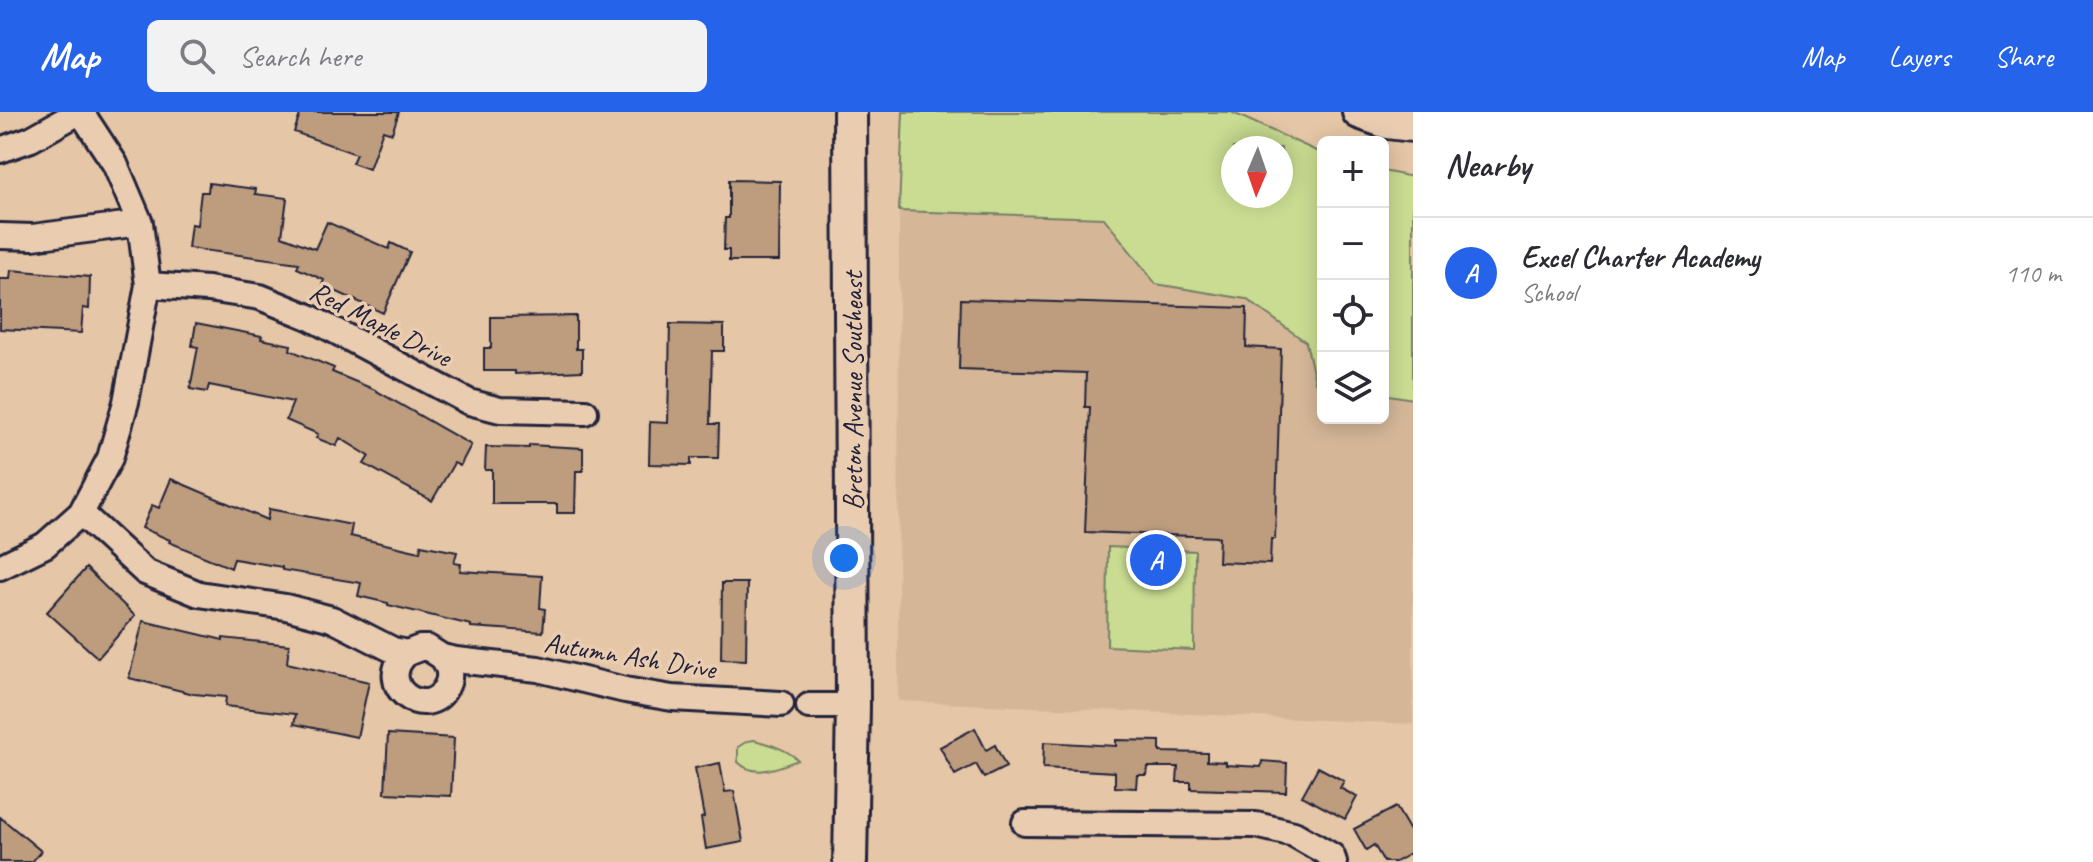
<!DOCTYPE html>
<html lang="en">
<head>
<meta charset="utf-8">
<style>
	body { margin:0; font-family:Caveat,sans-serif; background:#f2f2f3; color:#2b2b33 }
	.controls { position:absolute; right:24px; top:24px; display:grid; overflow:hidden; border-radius:12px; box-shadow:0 4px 20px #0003 }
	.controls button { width:72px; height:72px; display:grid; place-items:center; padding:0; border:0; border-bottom:2px solid #e1e1e2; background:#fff; color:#2b2b33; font:40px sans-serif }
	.compass { position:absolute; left:1221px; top:24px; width:72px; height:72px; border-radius:50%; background:#fff; box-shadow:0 4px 20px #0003; rotate:182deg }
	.you { position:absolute; left:844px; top:446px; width:28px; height:28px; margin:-20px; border:6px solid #fff; border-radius:50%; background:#1a73e8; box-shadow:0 0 0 12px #1a73e833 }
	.badge { display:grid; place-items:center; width:52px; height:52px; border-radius:50%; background:#2563eb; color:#fff; font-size:26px; font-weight:700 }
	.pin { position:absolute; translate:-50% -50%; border:4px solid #fff; box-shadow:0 2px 8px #0006 }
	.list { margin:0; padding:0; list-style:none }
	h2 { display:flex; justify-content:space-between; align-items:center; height:104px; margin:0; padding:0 32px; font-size:34px }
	h2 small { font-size:26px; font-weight:400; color:#7c7c81 }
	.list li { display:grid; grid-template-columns:52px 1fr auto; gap:24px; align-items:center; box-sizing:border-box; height:112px; padding:0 32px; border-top:2px solid #e1e1e2 }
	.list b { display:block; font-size:30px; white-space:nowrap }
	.list p { margin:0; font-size:26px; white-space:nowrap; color:#7c7c81 }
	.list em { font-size:26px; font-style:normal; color:#7c7c81 }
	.icon { flex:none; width:44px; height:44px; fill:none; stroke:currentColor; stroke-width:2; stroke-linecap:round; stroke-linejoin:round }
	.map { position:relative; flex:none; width:1413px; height:750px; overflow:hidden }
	header { display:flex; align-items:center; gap:48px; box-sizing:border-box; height:112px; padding:0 40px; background:#2563eb; color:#fff }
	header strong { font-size:38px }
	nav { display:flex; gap:44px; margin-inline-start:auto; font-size:28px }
	.search { width:560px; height:72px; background:#f2f2f3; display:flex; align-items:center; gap:20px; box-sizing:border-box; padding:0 28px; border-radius:12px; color:#7c7c81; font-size:30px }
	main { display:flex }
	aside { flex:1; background:#fff }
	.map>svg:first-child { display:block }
	.built { fill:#d5b798 }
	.green { fill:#c9dc91; stroke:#767f66; stroke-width:2; fill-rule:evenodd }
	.building { fill:#bd9d7e; stroke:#22223b; stroke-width:2 }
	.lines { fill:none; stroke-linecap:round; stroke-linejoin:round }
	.street-casing { stroke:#22223b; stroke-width:30 }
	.secondary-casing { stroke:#22223b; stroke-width:38 }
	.street { stroke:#eacdb1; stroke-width:24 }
	.secondary { stroke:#eacdb1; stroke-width:32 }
	.labels { text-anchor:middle; stroke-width:7; stroke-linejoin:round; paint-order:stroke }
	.street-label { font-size:28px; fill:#22223b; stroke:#eacdb1 }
</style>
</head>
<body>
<header>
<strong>Map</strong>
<div class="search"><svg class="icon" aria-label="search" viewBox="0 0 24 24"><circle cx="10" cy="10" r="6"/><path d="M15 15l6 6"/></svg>Search here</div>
<nav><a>Map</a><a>Layers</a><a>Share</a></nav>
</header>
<main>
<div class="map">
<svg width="1413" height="750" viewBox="0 0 1413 750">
	<rect width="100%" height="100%" fill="#e5c6a6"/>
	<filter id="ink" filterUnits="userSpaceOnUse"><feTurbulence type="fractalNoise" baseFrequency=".0125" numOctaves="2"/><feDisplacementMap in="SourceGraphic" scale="16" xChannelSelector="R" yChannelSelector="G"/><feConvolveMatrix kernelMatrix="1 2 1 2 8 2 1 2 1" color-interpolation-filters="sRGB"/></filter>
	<g filter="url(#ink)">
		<path class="built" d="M899,99L1104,106L1156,172L1246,187L1306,230L1315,270L1323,272V306H1383V282L1413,287V612L898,589Z"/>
		<path class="green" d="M903,0H1231L1323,42V272L1315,270L1306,230L1246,187L1156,172L1104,106L899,99ZM1281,36V84H1233V36Z
			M1383,59L1413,65V287L1383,282Z
			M1108,435L1195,439L1194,538L1107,534Z
			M754,628C769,632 787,637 798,648C778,655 755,667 738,650V635L748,629Z"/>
		<path class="building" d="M301,0H399L392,21L383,18L369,57L352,51L356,42L294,20Z
			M729,68L780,69L779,149H729V138H724L725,106H729Z
			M209,71L256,77L255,82L287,86L282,124L315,137L327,110L389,137L391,131L410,140L383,201L322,173L324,168L297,156L299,151L188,136L191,112L197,113L201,80H208Z
			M11,158L90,165L89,197L83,196L81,221L0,217V167H10Z
			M961,187L1247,196L1246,235L1281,237L1275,427H1271L1270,452L1218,450L1219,425L1085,420L1090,295H1085L1086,261L959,257Z
			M576,204V237H582V259L515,262V259H484V236H491V205Z
			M196,211L262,224L261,227L291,233L290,238L334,256L332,260L373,277L471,333L460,354L454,351L432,389L364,352L369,344L340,326L336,334L316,326L318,322L286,308L293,290L209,273L207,280L190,277L198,235L192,234Z
			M670,212L724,213V239H712L710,312H719L718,346H691V353L649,352L650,310L668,311Z
			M529,333L583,336V359H576L575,401H557V392H492V358H485L486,335L529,336Z
			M171,367L267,408L269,397L352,413L350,424L420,440L421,433L457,440L454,451L461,452L460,459L542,464L540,496L545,497L543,520L471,515V513L388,493V491L358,484L361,471L282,458V455L234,447L231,456L169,430L170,428L142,416L152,393L159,396Z
			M86,456L135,504L98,546L47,500Z
			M722,471H747L746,548L721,547Z
			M143,509L223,528V526L289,533L287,551L369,570L357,625L294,612L296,602L225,594L226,585L194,582L129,566Z
			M975,616L986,638L995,633L1006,655L984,666L976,652L955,663L940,635Z
			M388,622L454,626L451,684L385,681Z
			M1116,628L1160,629V640L1207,641V649L1226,650V653L1261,655L1262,649L1287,651L1286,680L1191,677V670H1177L1178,655H1148L1147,663H1137L1136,676L1115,675V660L1043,656L1044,630L1116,634Z
			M720,651L725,680L734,679L743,730L706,737L701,706L704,705L695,656Z
			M1318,655L1344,669L1340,676L1357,685L1345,707L1302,684Z
			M1396,695L1413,724V740L1395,750H1384L1374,733L1366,738L1354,717Z
			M0,705L41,739L32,750H0Z"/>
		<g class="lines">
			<g class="street-casing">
				<path id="street" d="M0,38L31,27L79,0
					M0,124L33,125L140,111
					M148,173L208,177L260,185L309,205L469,290L500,298L585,300
					M81,401L145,460L199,482L286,495L332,507L393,538L407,541L420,536H428L442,545L456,548L538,557L625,578L672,586L781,592
					M0,455L45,433L81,401L110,346L126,290L148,173L140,111L115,52L81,0
					M407,541C372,573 427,612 446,575C452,565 449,554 442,545
					M809,594H853
					M1025,711L1256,713L1294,722L1332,744L1334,750"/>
			</g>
			<g class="secondary-casing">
				<path id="secondary" d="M850,0L853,594L850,750
					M1359,0L1387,10L1413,13"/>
			</g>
			<use href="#street" class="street"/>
			<use href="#secondary" class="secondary"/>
		</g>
	</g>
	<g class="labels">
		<g class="street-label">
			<text transform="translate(381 211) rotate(27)" y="10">Red Maple Drive</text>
			<text transform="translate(852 279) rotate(-90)" y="10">Breton Avenue Southeast</text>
			<text transform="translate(630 543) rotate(9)" y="10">Autumn Ash Drive</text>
		</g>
	</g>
</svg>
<div class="controls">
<button>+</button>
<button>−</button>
<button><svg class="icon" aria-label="locate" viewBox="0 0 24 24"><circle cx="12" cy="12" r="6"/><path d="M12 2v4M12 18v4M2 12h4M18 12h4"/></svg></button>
<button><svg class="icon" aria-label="layers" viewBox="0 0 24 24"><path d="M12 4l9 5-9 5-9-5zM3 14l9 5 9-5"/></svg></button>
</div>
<svg class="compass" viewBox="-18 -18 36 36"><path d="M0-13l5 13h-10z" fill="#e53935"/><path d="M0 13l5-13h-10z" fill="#7c7c81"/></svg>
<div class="you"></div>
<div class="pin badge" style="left:1156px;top:448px">A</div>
</div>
<aside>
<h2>Nearby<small></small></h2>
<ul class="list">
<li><span class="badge">A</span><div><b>Excel Charter Academy</b><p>School</p></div><em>110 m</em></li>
</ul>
</aside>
</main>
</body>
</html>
